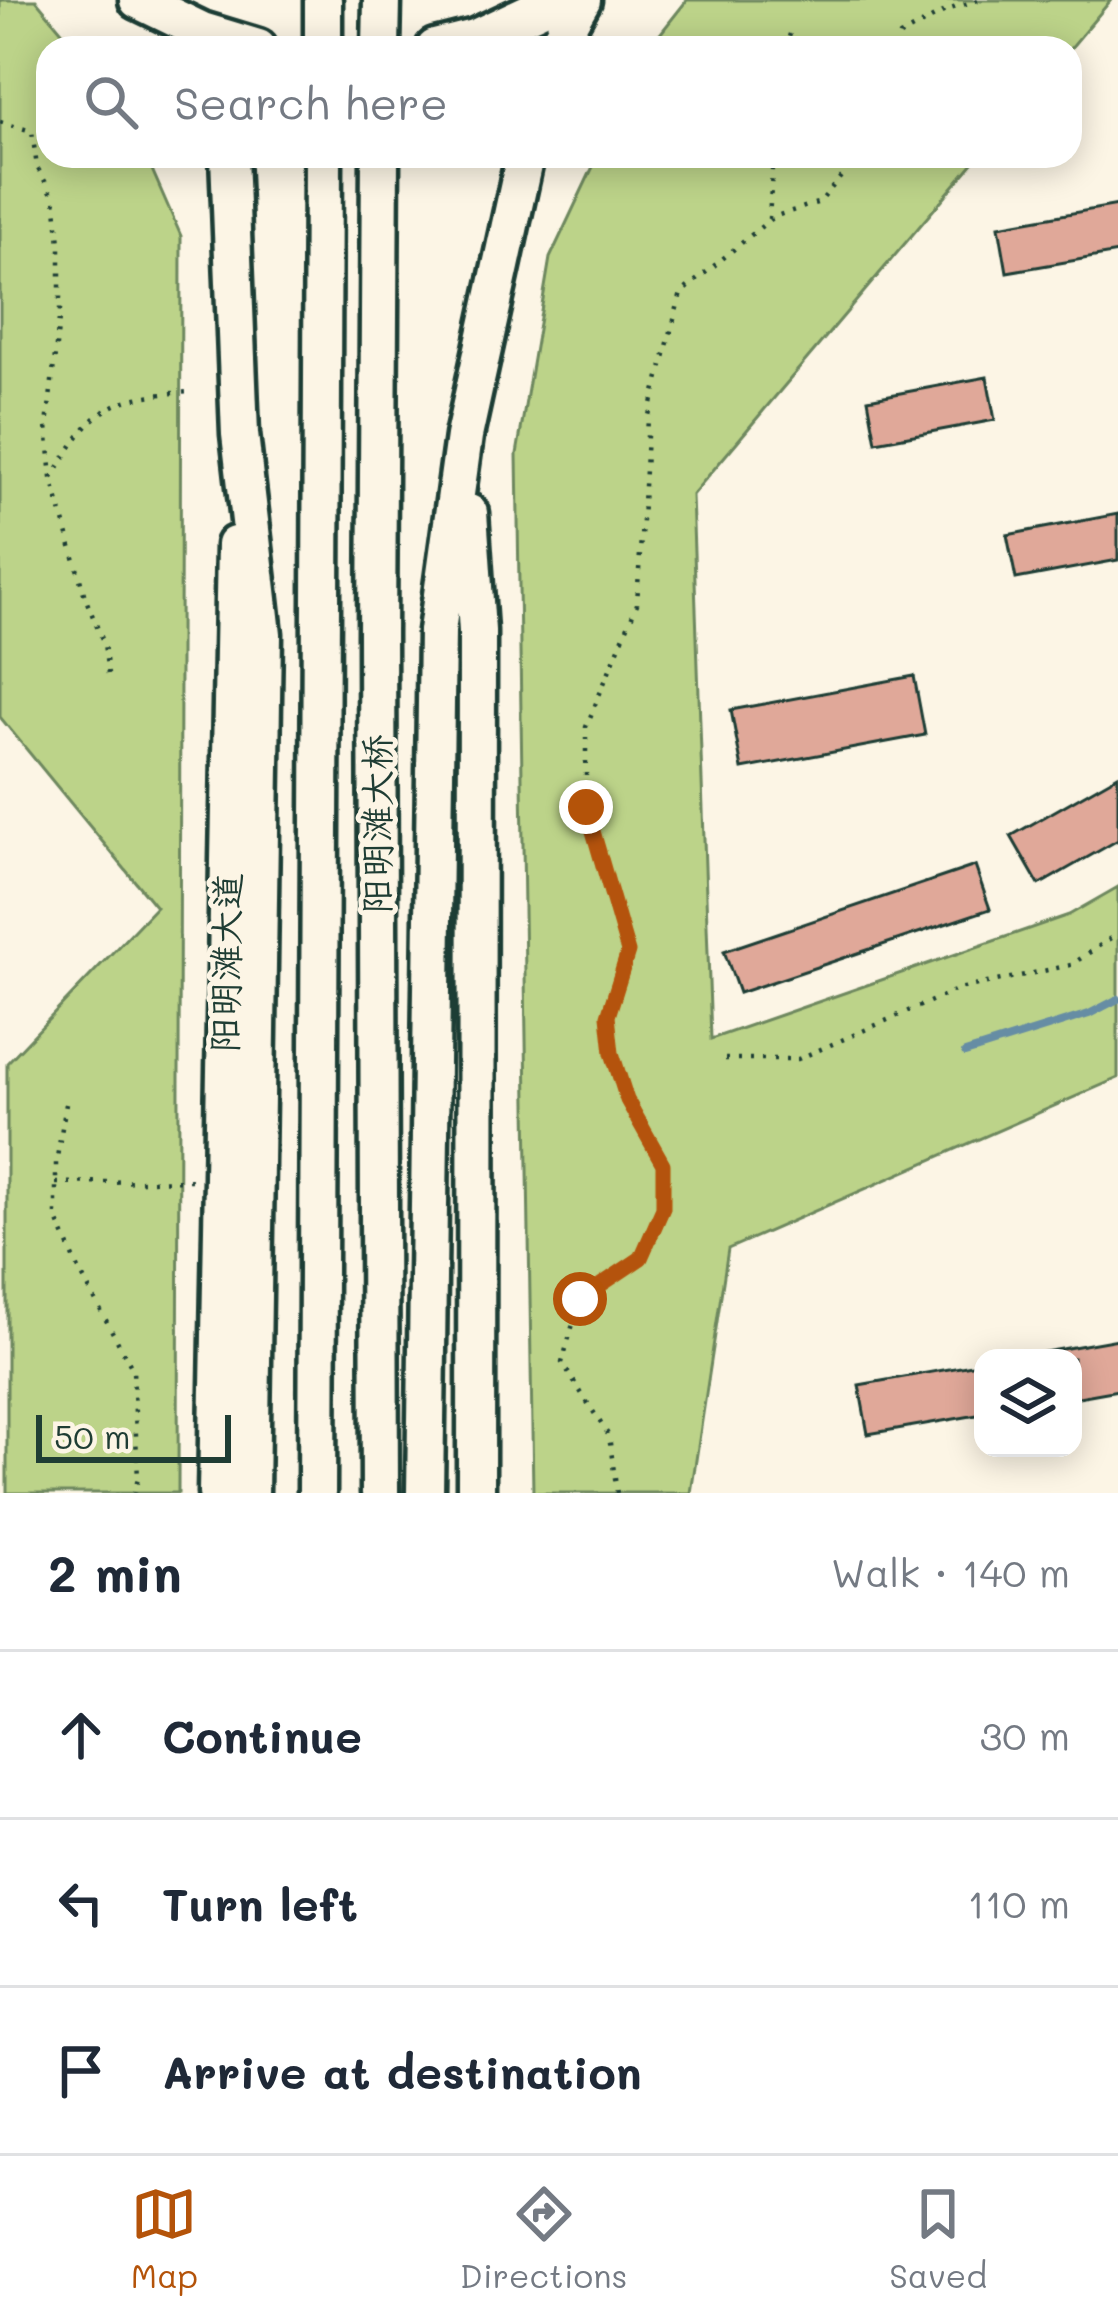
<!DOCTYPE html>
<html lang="en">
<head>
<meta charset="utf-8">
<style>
	body { margin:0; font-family:Mali,"LXGW WenKai TC",sans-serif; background:#f2f2f3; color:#1f2937 }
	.controls { position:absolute; right:36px; bottom:36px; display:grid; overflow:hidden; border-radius:24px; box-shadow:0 6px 30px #0003 }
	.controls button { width:108px; height:108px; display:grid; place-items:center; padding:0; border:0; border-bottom:3px solid #e0e1e3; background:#fff; color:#1f2937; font:60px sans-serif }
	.scale { position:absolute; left:36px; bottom:30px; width:195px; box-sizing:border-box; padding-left:12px; border:6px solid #1f3d34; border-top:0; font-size:33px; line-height:42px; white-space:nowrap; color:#1f3d34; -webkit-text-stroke:9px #fcf5e5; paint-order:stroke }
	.stop { position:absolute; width:36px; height:36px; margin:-27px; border:9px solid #b45309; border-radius:50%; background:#fff }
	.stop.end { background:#b45309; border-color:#fff; box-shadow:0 3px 12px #0008 }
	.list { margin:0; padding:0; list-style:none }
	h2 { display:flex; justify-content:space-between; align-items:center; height:156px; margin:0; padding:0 48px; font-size:51px }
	h2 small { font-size:39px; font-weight:400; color:#747a83 }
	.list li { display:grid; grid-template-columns:78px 1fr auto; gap:36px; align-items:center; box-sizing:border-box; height:168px; padding:0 48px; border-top:3px solid #e0e1e3 }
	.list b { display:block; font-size:45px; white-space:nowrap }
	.list em { font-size:39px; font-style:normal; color:#747a83 }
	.icon { flex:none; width:66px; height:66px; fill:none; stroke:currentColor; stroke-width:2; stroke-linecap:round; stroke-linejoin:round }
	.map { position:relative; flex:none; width:1118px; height:1493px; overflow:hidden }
	.search { position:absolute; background:#fff; box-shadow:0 6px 30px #0003; left:36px; right:36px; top:36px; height:132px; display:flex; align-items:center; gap:30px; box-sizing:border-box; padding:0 42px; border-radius:36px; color:#747a83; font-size:45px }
	.sheet { height:660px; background:#fff }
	nav { display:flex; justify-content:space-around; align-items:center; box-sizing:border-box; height:168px; border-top:3px solid #e0e1e3; background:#fff; font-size:33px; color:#747a83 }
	nav a { display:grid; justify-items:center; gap:6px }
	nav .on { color:#b45309 }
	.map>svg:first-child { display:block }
	.green { fill:#bcd389; stroke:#6e885e; stroke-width:3 }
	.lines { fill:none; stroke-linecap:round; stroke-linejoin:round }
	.stream { stroke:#668da4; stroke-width:8 }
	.building { fill:#e0a899; stroke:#1f3d34; stroke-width:3 }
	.trunk-casing { stroke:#1f3d34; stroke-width:45 }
	.path { stroke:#1f3d34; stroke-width:4.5; stroke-dasharray:3 9; stroke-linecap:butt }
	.trunk { stroke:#fcf5e5; stroke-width:36 }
	.route { stroke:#b45309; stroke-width:15 }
	.labels { text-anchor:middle; stroke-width:10; stroke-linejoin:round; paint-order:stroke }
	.street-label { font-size:36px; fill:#1f3d34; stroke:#fcf5e5 }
</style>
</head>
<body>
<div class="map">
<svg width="1118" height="1493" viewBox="0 0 1118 1493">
	<rect width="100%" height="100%" fill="#fcf5e5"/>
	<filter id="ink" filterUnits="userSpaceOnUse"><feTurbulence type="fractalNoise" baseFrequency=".00833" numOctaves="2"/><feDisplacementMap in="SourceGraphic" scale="24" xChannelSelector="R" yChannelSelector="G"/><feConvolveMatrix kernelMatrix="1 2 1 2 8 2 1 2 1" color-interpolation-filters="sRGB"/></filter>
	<g filter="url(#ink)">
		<path class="green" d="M0,0H36L76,48H48V156H146L181,236L178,1493H7V1063L156,907L0,717Z
			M687,0H1111L1070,49L649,48Z
			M598,156H979L692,495L711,1039L1069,915L1118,887V1078L728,1249L691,1493H533L517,454L550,258Z"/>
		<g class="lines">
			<path class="stream" d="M965,1053L1089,1014L1118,999"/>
		</g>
		<path class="building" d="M1118,205V253L1007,272L999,226Z
			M987,377L995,420L876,442L868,399Z
			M1118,514V560L1016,579L1007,535Z
			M914,676L925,735L742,769L731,710Z
			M1118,775V840L1039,885L1011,836Z
			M975,866L990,909L739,993L724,951Z
			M1118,1339V1390L1073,1398V1358H1011Z
			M983,1363V1414L868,1434L859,1385Z"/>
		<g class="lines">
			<g class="trunk-casing">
				<path id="trunk" d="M138,0L202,31L258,48
					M323,48V0
					M381,48L382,0
					M435,48L475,38L556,0
					M555,48L582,0
					M229,156L240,434L263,634L250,1493
					M469,513L477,631L476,1493
					M217,1493L235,545
					M317,1493L323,156
					M380,1493L377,635L380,156
					M425,1493L437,631L464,436L525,156"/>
			</g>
			<path class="path" d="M785,48L790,34
				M896,48L900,36L947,10L978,0
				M0,122L32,131L37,167L55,199L60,243V310L47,426L52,478
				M769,219L773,156
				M108,674L104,644L85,597L52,478C94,406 109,396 193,392
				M725,1059H798L959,989L1071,965L1118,933
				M66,1104L56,1163V1217L81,1274L133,1370L138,1479L134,1493
				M56,1183L192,1180
				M617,1493L609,1436L562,1363L580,1299L641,1258L663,1208V1164L627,1100L612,1053L608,1016L628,952L586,807V727L637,604L648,419L681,293L773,217L820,202L858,156"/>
			<use href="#trunk" class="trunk"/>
		</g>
	</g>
	<g class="lines" filter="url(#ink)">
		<path class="route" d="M580,1299L641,1258L663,1208V1164L627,1100L612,1053L608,1016L628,952L586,807"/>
	</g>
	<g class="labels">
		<g class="street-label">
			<text transform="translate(377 824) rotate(-90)" y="13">阳明滩大桥</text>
			<text transform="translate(226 963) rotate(-89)" y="13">阳明滩大道</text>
		</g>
	</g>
</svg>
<div class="controls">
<button><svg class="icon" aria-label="layers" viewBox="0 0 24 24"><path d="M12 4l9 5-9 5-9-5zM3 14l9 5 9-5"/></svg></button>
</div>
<div class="scale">50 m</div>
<div class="stop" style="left:580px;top:1299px"></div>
<div class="stop end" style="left:586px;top:807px"></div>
<div class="search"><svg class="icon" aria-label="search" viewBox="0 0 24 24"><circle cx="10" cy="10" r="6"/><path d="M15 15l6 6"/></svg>Search here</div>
</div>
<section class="sheet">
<h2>2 min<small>Walk · 140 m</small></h2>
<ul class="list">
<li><svg class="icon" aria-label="ahead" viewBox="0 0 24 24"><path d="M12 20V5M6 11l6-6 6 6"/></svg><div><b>Continue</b></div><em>30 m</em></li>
<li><svg class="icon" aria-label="left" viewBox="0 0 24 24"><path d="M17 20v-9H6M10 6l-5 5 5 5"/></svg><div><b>Turn left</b></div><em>110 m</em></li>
<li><svg class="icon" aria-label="arrive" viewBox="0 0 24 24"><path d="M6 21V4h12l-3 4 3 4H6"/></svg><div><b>Arrive at destination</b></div></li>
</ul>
</section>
<nav>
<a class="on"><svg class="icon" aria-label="map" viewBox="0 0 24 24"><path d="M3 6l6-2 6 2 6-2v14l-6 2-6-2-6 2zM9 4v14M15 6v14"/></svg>Map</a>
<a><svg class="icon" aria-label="directions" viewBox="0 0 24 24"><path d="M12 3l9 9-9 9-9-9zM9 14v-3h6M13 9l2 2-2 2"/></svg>Directions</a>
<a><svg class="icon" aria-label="saved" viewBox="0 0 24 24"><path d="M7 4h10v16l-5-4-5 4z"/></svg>Saved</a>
</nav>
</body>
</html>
